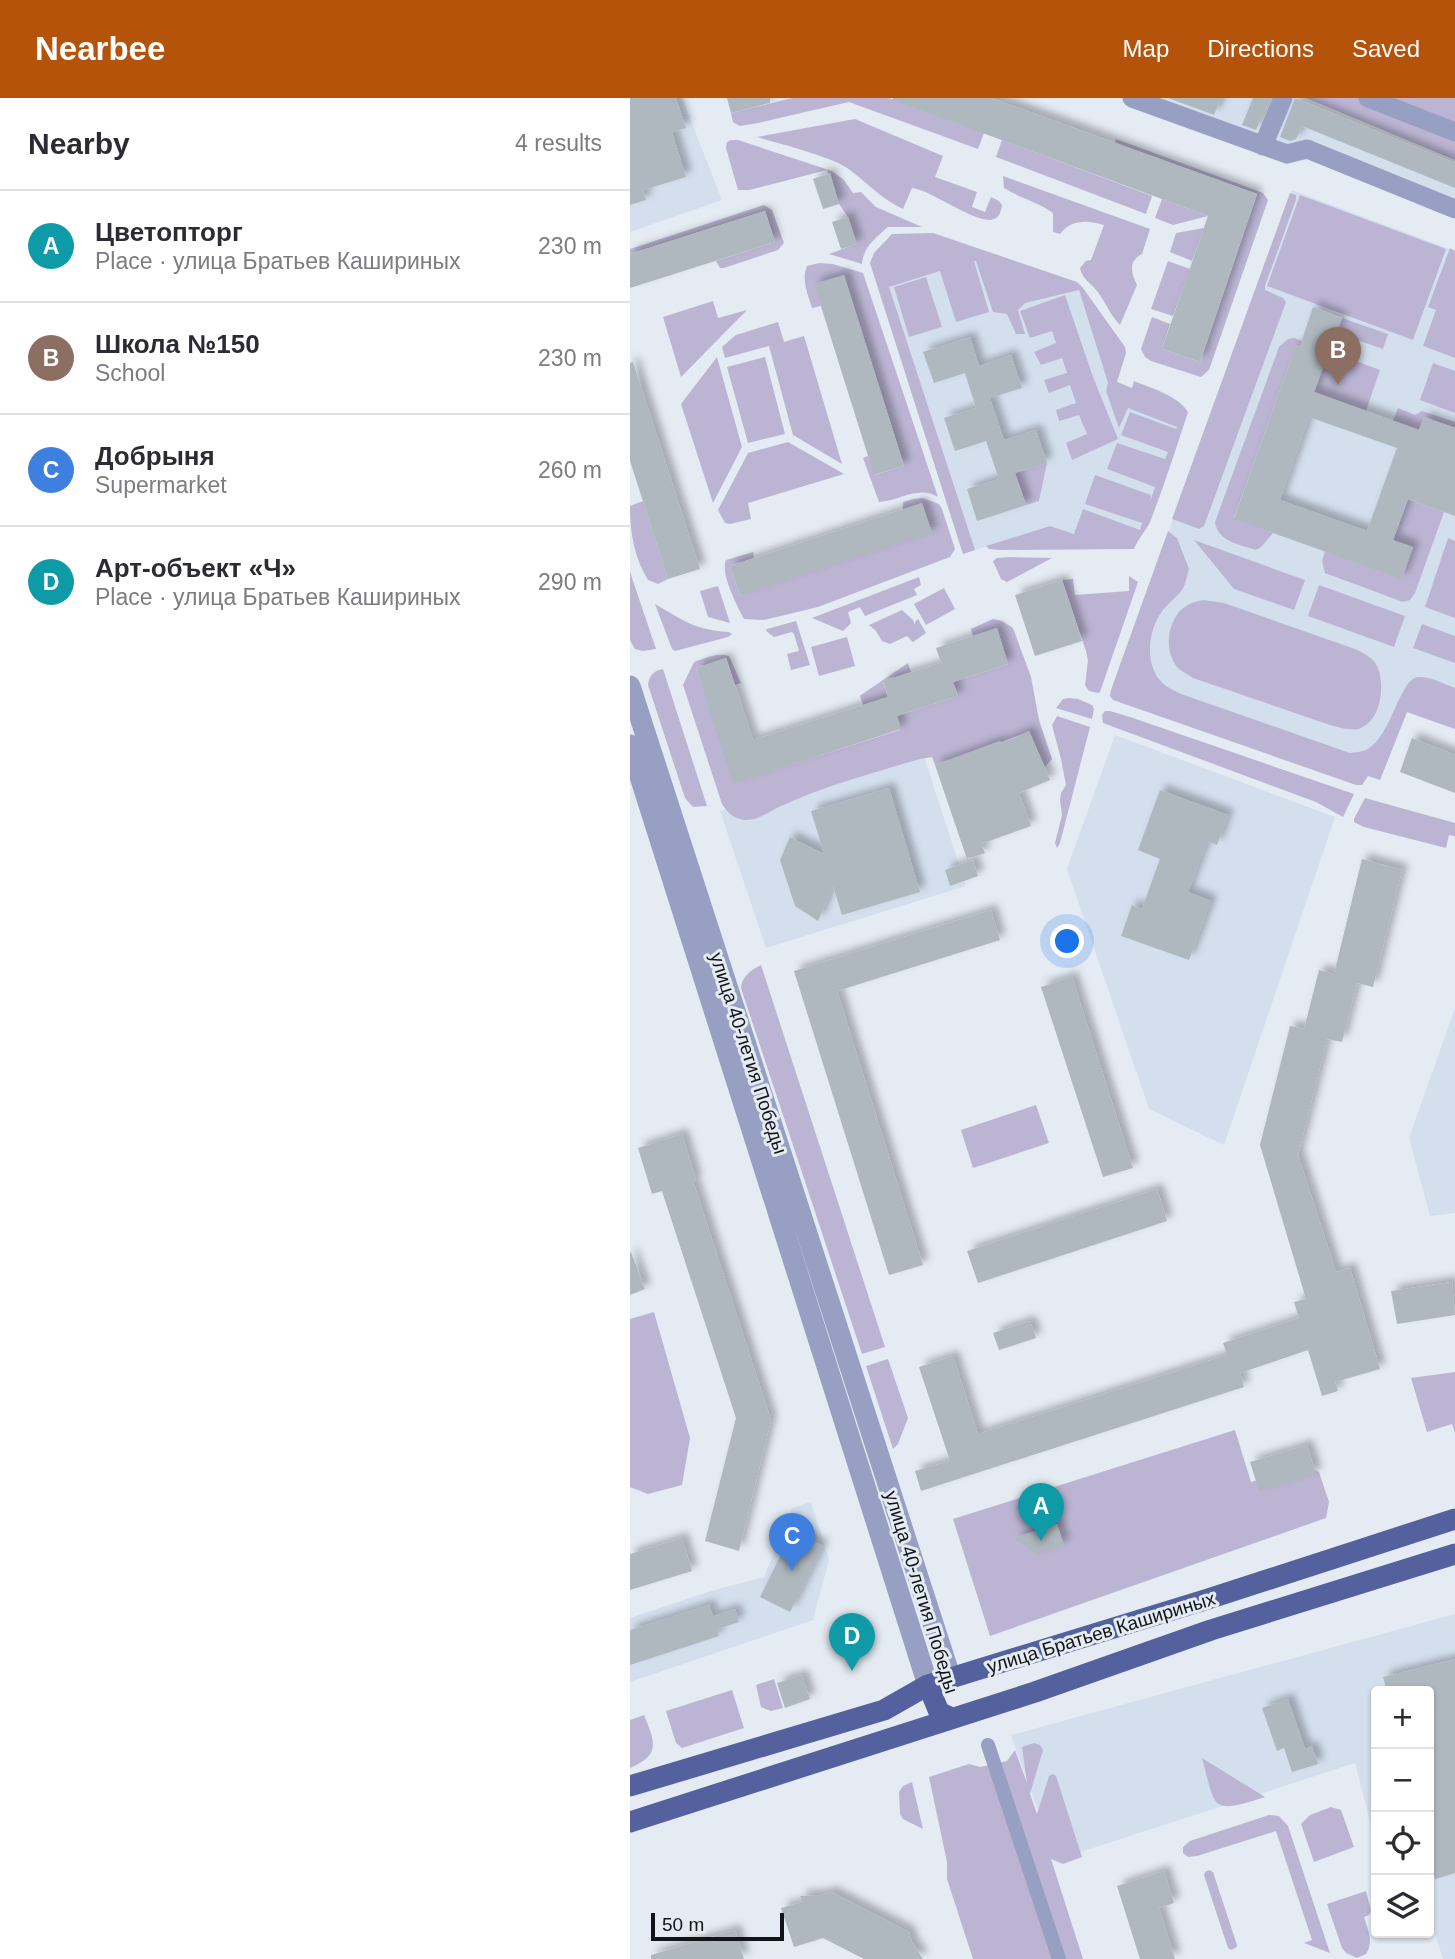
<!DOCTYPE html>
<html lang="en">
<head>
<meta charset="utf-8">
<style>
	body { margin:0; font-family:Arial,sans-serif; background:#f7f7f7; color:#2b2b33 }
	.controls { position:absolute; right:21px; bottom:21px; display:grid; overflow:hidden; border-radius:7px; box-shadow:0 2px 5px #0004 }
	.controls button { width:63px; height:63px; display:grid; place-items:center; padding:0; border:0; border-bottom:2px solid #e1e1e2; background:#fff; color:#2b2b33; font:35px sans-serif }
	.scale { position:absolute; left:21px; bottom:18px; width:133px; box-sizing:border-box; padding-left:7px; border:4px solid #121518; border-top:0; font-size:19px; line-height:24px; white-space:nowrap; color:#121518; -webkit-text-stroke:5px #e4ebf3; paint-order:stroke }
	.you { position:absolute; left:438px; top:844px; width:24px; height:24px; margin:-18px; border:5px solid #fff; border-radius:50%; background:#1a73e8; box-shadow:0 0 0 10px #1a73e833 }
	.badge { display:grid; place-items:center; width:46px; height:46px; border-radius:50%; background:#b45309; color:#fff; font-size:23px; font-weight:700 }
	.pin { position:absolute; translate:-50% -58px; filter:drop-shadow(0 2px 4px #0008) }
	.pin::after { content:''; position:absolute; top:37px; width:24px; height:21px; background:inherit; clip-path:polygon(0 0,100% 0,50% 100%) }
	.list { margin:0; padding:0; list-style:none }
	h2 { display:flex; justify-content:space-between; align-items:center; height:91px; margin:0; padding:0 28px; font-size:30px }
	h2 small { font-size:23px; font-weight:400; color:#7c7c81 }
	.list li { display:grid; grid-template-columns:46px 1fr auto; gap:21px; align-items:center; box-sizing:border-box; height:112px; padding:0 28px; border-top:2px solid #e1e1e2 }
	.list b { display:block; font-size:26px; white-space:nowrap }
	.list p { margin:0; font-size:23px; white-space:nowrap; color:#7c7c81 }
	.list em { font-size:23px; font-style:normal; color:#7c7c81 }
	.icon { flex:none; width:38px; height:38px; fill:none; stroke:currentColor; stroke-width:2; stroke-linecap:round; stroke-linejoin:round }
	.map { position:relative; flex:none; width:825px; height:1861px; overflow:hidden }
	header { display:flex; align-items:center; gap:42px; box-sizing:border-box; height:98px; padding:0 35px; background:#b45309; color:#fff }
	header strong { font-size:33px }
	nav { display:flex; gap:38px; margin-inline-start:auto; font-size:24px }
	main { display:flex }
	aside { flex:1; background:#fff }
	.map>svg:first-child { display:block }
	.built { fill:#d4dfee }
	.green { fill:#bbb5d3 }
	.building { fill:#aeb8be; fill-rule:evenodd; filter:url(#shadow) }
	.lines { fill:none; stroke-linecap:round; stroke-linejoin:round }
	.pedestrian { stroke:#97a0c3; stroke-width:14 }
	.minor { stroke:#97a0c3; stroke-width:19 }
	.tertiary { stroke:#97a0c3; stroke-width:21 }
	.primary { stroke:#54619e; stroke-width:21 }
	.labels { text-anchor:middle; stroke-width:6; stroke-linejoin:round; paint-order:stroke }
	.street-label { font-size:19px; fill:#121518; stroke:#e4ebf3 }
</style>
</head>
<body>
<header>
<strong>Nearbee</strong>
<nav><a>Map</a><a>Directions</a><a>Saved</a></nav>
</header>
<main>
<aside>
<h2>Nearby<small>4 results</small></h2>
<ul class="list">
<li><span class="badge" style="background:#0f9aa8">A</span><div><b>Цветопторг</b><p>Place · улица Братьев Кашириных</p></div><em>230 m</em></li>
<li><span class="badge" style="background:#8d6e63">B</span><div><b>Школа №150</b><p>School</p></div><em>230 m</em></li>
<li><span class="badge" style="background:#3f7fe0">C</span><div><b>Добрыня</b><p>Supermarket</p></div><em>260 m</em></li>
<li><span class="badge" style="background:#0f9aa8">D</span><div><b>Арт-объект «Ч»</b><p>Place · улица Братьев Кашириных</p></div><em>290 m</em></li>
</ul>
</aside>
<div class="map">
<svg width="825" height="1861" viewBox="0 0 825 1861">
	<defs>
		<filter id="shadow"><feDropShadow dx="6" dy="-6" stdDeviation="3.5" flood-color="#0004"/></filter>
	</defs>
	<rect width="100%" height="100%" fill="#e4ebf3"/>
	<path class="built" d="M0,0H52L92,102L0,134Z
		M530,0H664L825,67V115Z
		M662,92L825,153V631L777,614L750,682L483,587Z
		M314,148L449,191L478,285L552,315L504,451L479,449L420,428L333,456L240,165Z
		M485,637L705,719L594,1047L519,1011L437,771Z
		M291,649L336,788L136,850L90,713Z
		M825,910V1115L800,1118L779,1040Z
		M181,1404L199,1462L183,1522L0,1584V1520L81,1493L134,1479L162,1410Z
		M825,1516V1861H813L799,1817V1593H746V1746L725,1665L426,1762L381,1637Z"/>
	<path class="green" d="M162,0H259L354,35L348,51L219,4L128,25L110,28L103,24L101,15Z
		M676,0H825V62Z
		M225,21L313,58L305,79L347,94L342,109L355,114L361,99L369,103L372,107C371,113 370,119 364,121C348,128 302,92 282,90L273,111C252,101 238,86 220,72C204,59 150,46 127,39Z
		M486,41L628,93L633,95L638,102L579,272L571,279L521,263L515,259L511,251L522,219L540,226L532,251L570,264L627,96L485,45Z
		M101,42H108L202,73L214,82L223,95L231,94L246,109L292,129H258C245,140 233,150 232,166L199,156L226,146L218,119L209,106L197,72L119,92H108L96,50L97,44Z
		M372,42L522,98L516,116L366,59Z
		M373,78L520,131L512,156C498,163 501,175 507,187L490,227C479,216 476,204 467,193C461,185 452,181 450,170L456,163L461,162L474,127C458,122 441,121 430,136L423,134V115C408,104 390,100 374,90Z
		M660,95L666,97V102L635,188V192L653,200L656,204L574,428L569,431L542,421Z
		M670,97L816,151L783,242L637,188Z
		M532,101L578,118L543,127L525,120Z
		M134,107L142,112L154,145L148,152L94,170H90L86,163L145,144L135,113L0,156V151Z
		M574,130L562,163L540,154L546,135Z
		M303,135L447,184L453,190L495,249L496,255L487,284L502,290L504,283C523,291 547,297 558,314C546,351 534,388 520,424C515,434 507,442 504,451L370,452L359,451L356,448L420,428L444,436L453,411L510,432L512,425L455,406L465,377L521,397L520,404L525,389L477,371L487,345L535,361L538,354L491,337L500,314L546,331L547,329L498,310L489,330L476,293L478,285L449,192L395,205L388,212L395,236H386L377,216L363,214L346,163H344L359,214L326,224L310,173L259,189L345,452L333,456L240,165L244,155L262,136Z
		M820,150L825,153V260L793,248L806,212L798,209Z
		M538,163L560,171L543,218L521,211Z
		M189,165L203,166L233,175L308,399C288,387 270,403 249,404L233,360L238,358L245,377L274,368L214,178L185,186L191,208L182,210C178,196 171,182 177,168Z
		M296,179L312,229L279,239L264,189Z
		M435,197L463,279L488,341L442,362L436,345L457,336L449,317L429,323L426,312L446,305L440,287L419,295L414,282L437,275L432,260L411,267L404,254L426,245L422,233L400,240L390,213Z
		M83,203L88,220L117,212L51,279L33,219Z
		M712,220L758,236L753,251L707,235Z
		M148,224L154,244L174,238L212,366L163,337L139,248L95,260L92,249L106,237Z
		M664,240L750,272L736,313L684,294L697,258L666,247L604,420L643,435L631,449L626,452C609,446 588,444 585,424L649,249L658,241Z
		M87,259L112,349L83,405L51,306Z
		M135,259L155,336L118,345L97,269Z
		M803,265L825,273V315L790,302Z
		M768,310L785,317L792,313L825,324V330L794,319L789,332L763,323Z
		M158,344L214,376L118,405L121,421L100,426L95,425L88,412L118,355Z
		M417,365L409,403L396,407L385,375Z
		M293,400L309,406L312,411L325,451L320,459L188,509L134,522L114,521C107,508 90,475 96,462L123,454L124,460L100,468L110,497L273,412V404L283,401Z
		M778,401L814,414L785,495L780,502L773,504L695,475L692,463L695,453L763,442Z
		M13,403L38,481L28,486L18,482C4,459 0,435 0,408Z
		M538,433L547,440L559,471C557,477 556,486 552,492C547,499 538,505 533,512C517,533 513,571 536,588C540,591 546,593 551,596L720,655C725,654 731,654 736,652C762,639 769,581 788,579C800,578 814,586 825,590V631L777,614L750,682L738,678L732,687H726L483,602L480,598L481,592Z
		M818,440L825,443V520L795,509Z
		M564,442L675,482L664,512L604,491Z
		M380,459L422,460L377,484L371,481L363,463L367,460Z
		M0,474L26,551L13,553L5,551L0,542Z
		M499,478L508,484L470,594L468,595L459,593L455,587L458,563L456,553L432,482L443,481L445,497L499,493Z
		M289,479L291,487L284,491L287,497L235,518L230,509L218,514L221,525L213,533L182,520Z
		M689,487L775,518L764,549L678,518Z
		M88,488L100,525L78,519L70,493Z
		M314,490L325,511L296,527L284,506Z
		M574,502L594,505L725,551C733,555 743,559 747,568C756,586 751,625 728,631C719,633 709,629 700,627L563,580C559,577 553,574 549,571C532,554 537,518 558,507C563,504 569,503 574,502Z
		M25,506C53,522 64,532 99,534L102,536L98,539L45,553L42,551Z
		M272,512L283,522L285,527V524L288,521L296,535L283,544L277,538L260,546L252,543L246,533L239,527Z
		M363,521L372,523L383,530L401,579L409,622L422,661L415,669L399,634L305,667L302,659L290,661C243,675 194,688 149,709C139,714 126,723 114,722C103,720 98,715 92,706L53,587L64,564C76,560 87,554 99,558L111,585L105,587L96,560L66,570L104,685L270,632L267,618L328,598L323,584L378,566L367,531L343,538L341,531Z
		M166,523L180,567L161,572L157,556L169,553L164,536L162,534L144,539L136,533L137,531Z
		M792,526L825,538V565L783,550Z
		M217,539L225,568L189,578L181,549Z
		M278,565L281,574L253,584L258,599L233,607L230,598L231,597Z
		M33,571L77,708L63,709L55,700L18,587C19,578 23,573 33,571Z
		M439,600L448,601L462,607L464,611L462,621L426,610L433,601Z
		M475,613H480L500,619L724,696L713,719L686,704L473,625L472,617Z
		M427,618L460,629L430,745L427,750L425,745L432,717L430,702L431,695L436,687L431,661L422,627Z
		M735,700L825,725V738L819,737L816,750L734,729L724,724V721Z
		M131,867L255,1249L232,1256L111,890C112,878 121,872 131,867Z
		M406,1007L419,1045L343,1070L331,1032Z
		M24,1214L60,1340L52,1387L18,1396L0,1389V1221Z
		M258,1261L278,1320L268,1346L263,1351L236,1268Z
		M825,1274V1335L822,1326L797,1334L781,1280Z
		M605,1332L621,1384L676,1368L689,1374L699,1404L696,1420L360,1538L323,1421Z
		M144,1581L153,1610L141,1613L131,1609L126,1587Z
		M102,1592L114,1630L52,1650L46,1645L36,1613Z
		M14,1617C25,1644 31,1657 0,1670V1622Z
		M404,1645L410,1647L413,1652L400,1696L407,1716L419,1678L423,1676L426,1678L452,1759L433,1766L421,1761L453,1861H343L317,1781V1764L299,1679L339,1666L350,1669L377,1663L385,1652L397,1685L392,1649Z
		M572,1660L635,1699C580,1717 586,1711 572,1660Z
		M282,1684L293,1731L273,1721L270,1716L269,1694L273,1688Z
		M701,1709L711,1712L724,1749L684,1764L671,1726L680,1717Z
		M639,1717L649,1718L658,1728L700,1855L674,1845L682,1842L646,1733L567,1758L558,1759L553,1755V1749L560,1743Z
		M579,1772L583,1774L607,1847V1849L601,1852L598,1850L574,1777L575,1774Z
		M736,1793L741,1813L739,1817L734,1819C738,1832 744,1844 736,1856L727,1860L716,1855L712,1850L697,1806Z"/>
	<path class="building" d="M0,0H46L56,30L42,34L56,79L13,92L16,102L0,107Z
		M97,0H140V5L101,15Z
		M263,0H361L627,96L570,264L532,251L578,118L263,2Z
		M538,0H591L584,17Z
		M623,0H640L626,32L612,27Z
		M665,0L825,65V90L672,28L666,41L660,43L650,39Z
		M200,75L209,106L193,111L183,81Z
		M135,113L145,144L0,190V156Z
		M218,119L227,146L211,151L202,124Z
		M214,177L274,368L244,377L184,186Z
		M683,209L712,220L684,294L789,332L794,319L825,330V418L778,401L763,442L783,449L772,481L604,421L666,247L670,248ZM679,319L767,350L737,433L650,402Z
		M340,239L349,268L381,257L392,290L360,300L374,342L406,332L417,365L385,375L396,407L347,423L337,391L369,381L356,343L325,353L314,320L346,310L335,275L304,285L293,254Z
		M3,264L70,471L38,481L0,363V265Z
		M292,405L302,435L110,497L100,468Z
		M432,482L452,543L405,558L385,497Z
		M367,530L378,566L323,584L328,598L267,618L271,631L103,686L66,570L96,560L123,642L258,599L253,583L311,565L306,550Z
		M399,633L420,682L389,695L401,728L351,746L355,755L337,761L305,667L370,643L371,646Z
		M782,640L825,657V695L770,674Z
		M259,690L290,794L212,817L203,788L188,823L165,808L150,762L160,739L194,756L181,713Z
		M530,692L598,717L587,747L577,743L558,794L581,803L559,862L491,838L502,807L512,811L530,761L508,752Z
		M732,761L772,772L743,889L727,885L712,944L697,941L668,1057L706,1174L720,1170L750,1271L705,1284L708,1293L692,1298L678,1252L610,1275L614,1289L291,1393L285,1373L320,1363L289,1269L323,1258L348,1336L597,1257L593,1245L669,1220L664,1204L676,1201L630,1047L660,928L674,931L689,872L704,876Z
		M343,762L348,778L320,788L315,772Z
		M361,812L370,842L207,893L293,1167L259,1177L164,873Z
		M442,879L503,1070L473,1079L411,889Z
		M52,1036L66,1082L63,1083L141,1322L109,1453L75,1443L106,1320L32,1093L22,1096L8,1050Z
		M527,1091L537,1123L348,1185L337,1153Z
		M1,1154L15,1191L0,1197V1155Z
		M822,1184L825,1217L767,1226L761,1193Z
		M400,1223L406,1240L369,1252L363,1235Z
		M677,1347L686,1376L629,1393L620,1364Z
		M427,1426L434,1447L406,1457L384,1440Z
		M163,1433L193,1448L160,1514L130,1499Z
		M52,1440L62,1473L0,1492V1456Z
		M79,1507L83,1518L105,1511L109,1524L87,1531L89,1538L0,1567V1532Z
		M825,1561V1775L805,1781L799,1756V1593H757L753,1579Z
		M172,1577L180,1601L155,1610L147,1585Z
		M658,1601L675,1651L682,1648L688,1666L662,1674L654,1650L647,1653L632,1610Z
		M534,1773L544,1805L529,1810L545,1861H510L487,1788Z
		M201,1794L279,1834L282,1844L293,1861H234L193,1840L164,1849L151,1810L172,1804L170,1798L191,1797Z
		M105,1832L114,1861H21V1857Z"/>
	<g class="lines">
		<path class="pedestrian" d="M358,1647L429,1861"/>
		<path class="minor" d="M502,0L657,56L677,51L825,111
			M738,0L825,34
			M633,48L653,0"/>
		<path class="tertiary" d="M0,588L321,1581
			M0,647L298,1587"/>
		<path class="primary" d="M298,1587L309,1614L321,1620
			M0,1688L254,1612L298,1587L578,1501L825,1421
			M0,1724L405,1594L581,1532L825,1456"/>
	</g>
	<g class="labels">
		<g class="street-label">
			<text transform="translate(119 955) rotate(72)" y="7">улица 40-летия Победы</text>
			<text transform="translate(292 1494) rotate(73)" y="7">улица 40-летия Победы</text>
			<text transform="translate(471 1534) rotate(-17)" y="7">улица Братьев Кашириных</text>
		</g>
	</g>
</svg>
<div class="controls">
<button>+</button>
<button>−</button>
<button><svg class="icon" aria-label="locate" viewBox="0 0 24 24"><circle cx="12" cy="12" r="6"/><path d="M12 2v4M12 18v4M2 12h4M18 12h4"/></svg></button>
<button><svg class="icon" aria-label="layers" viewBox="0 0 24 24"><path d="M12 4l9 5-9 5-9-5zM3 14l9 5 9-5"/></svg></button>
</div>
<div class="scale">50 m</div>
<div class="you"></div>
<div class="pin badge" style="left:411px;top:1443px;background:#0f9aa8">A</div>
<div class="pin badge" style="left:708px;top:287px;background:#8d6e63">B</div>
<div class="pin badge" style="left:162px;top:1473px;background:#3f7fe0">C</div>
<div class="pin badge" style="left:222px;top:1573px;background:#0f9aa8">D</div>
</div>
</main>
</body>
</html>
